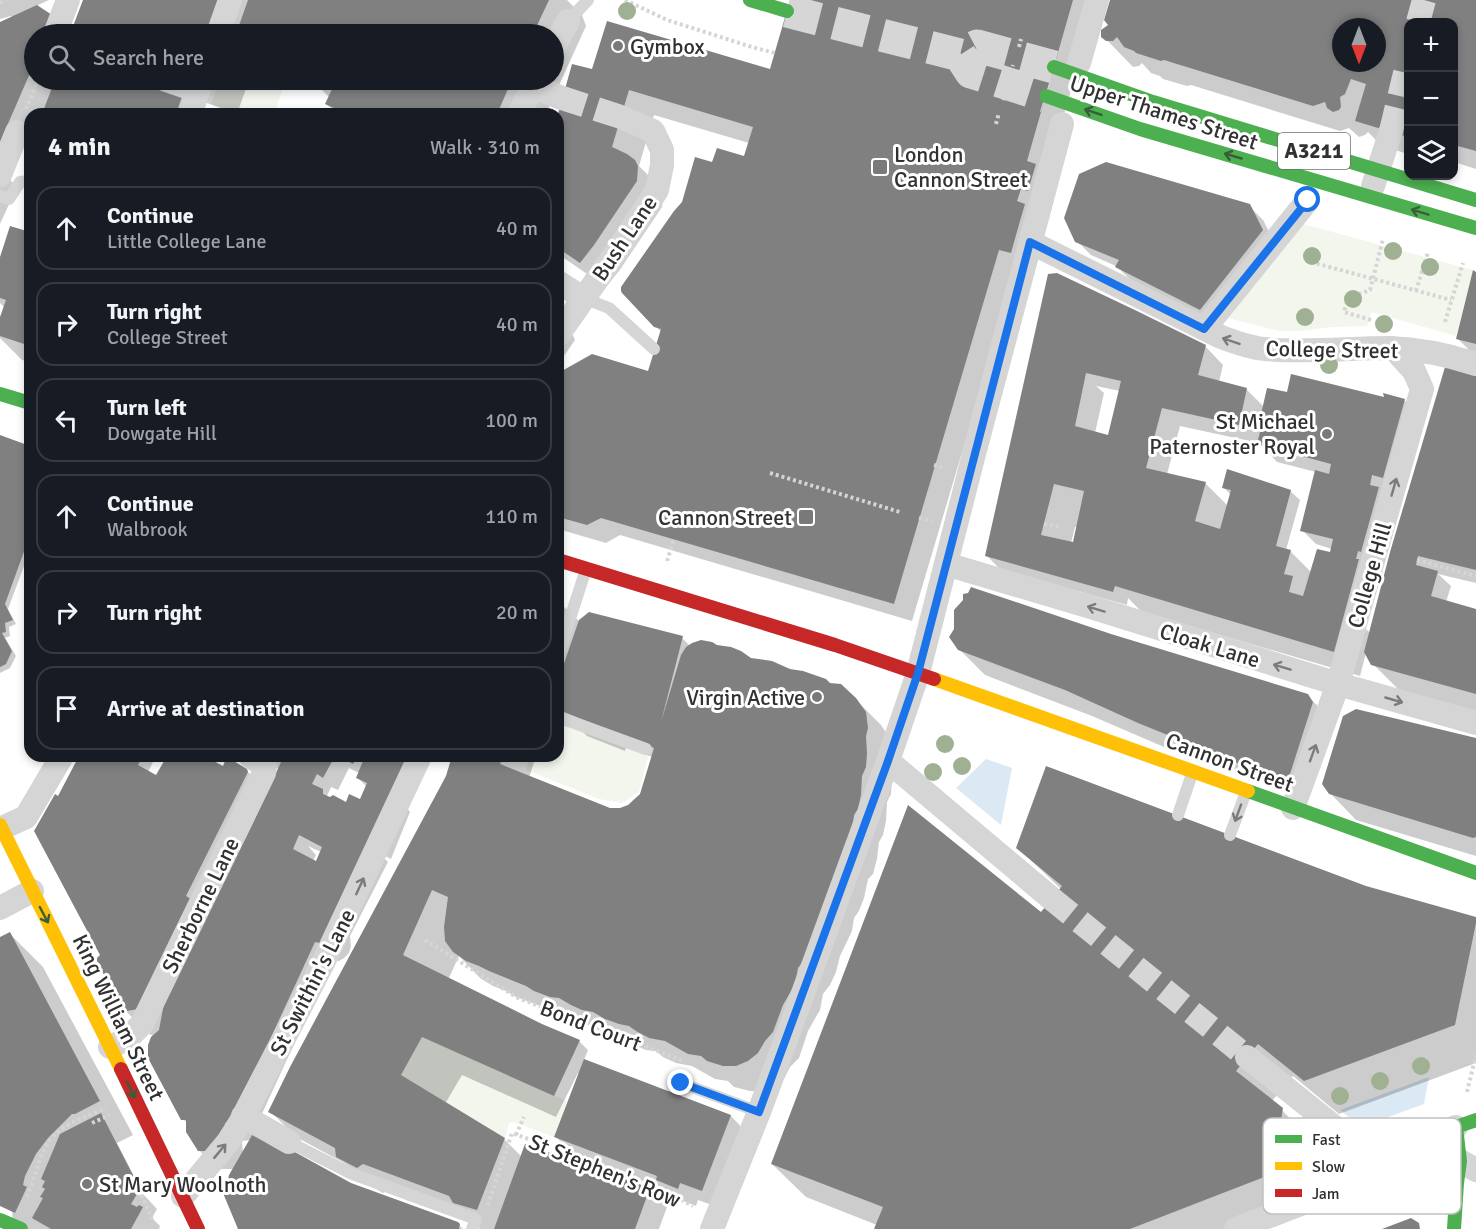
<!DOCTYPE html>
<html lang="en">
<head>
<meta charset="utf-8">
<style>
	body { margin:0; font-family:Signika,sans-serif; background:#242831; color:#f1f3f6 }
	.controls { position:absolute; right:18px; top:18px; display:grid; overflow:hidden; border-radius:12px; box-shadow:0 3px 9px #0003 }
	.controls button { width:54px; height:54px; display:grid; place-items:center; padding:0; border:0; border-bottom:2px solid #363941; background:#171b24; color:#f1f3f6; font:30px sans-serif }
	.compass { position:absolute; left:1332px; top:18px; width:54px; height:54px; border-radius:50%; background:#171b24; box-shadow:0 3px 9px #0003; rotate:180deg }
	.stop { position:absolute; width:18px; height:18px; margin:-14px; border:4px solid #1a73e8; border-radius:50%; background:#fff }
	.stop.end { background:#1a73e8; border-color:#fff; box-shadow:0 2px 6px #0008 }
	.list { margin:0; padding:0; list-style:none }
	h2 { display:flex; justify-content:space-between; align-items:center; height:78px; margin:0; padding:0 24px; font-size:26px }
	h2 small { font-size:20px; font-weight:400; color:#9ea1a6 }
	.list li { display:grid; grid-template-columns:39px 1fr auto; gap:18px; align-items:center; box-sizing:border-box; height:84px; margin:0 12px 12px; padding:0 12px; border:2px solid #363941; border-radius:18px }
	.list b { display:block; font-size:22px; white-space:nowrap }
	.list p { margin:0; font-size:20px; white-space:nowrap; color:#9ea1a6 }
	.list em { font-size:20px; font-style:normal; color:#9ea1a6 }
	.icon { flex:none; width:33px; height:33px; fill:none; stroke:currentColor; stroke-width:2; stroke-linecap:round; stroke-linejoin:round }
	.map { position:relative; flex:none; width:1476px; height:1229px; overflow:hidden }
	.search { position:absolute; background:#171b24; box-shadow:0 3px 9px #0003; left:24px; top:24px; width:540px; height:66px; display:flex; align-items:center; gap:15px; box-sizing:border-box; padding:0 21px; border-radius:33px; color:#9ea1a6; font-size:22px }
	.panel { position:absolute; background:#171b24; box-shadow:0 3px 9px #0003; left:24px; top:108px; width:540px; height:654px; border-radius:18px }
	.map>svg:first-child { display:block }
	.green { fill:#f2f6ed }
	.water { fill:#dae9f4 }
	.shadow { fill:#0003; fill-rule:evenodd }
	.building { fill:#808080; fill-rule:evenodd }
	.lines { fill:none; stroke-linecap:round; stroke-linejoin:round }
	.street-tunnel { stroke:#d6d6d6; stroke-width:24; stroke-dasharray:24 12; stroke-linecap:butt }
	.primary-tunnel { stroke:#d6d6d6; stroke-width:33; stroke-dasharray:33 16; stroke-linecap:butt }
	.path { stroke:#d5d5d5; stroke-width:4; stroke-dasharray:3 3; stroke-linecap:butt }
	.lane { stroke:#d5d5d5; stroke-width:12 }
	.street { stroke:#d5d5d5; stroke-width:24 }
	.fast { stroke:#4caf50; stroke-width:14 }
	.slow { stroke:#ffc107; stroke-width:14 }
	.jam { stroke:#c62828; stroke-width:14 }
	.tree { fill:#a0b193 }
	.oneway { stroke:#3a5d3c }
	.oneway2 { stroke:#7b7b7b }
	.route { stroke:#1a73e8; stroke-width:8 }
	.poi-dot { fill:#797979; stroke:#fff; stroke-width:2 }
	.labels { text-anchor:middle; stroke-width:6; stroke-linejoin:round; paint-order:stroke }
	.shield { fill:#fff; stroke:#6f6f6f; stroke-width:1.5 }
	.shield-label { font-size:21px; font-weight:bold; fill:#313131 }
	.poi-label { font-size:22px; fill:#313131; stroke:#fff; text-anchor:start }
	.street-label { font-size:22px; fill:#313131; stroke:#fff }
	.key { fill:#fff; stroke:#c1c1c1; stroke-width:1.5 }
	.key-label { font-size:16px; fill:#313131 }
</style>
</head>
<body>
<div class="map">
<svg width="1476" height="1229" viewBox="0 0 1476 1229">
	<rect width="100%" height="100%" fill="#fff"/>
	<path class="green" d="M220,80H286L274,114H239L211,104Z
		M1303,224L1473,270L1456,336L1372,312L1367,326L1333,327L1299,331H1279L1224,317Z
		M558,722L649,754L639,792L622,803L599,799L526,770L530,756H558Z
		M422,1037L567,1101L554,1137L514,1122L509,1123L505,1138L401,1075Z"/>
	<path class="water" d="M986,759L1012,768L1001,825L956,788Z
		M1429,1077L1424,1104L1361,1127L1340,1110Z"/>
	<path class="shadow" d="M0,0H49L36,6L54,19L70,34H34V80H249L237,114L185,95L204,114H30V133L10,180L17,187L0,224V23L12,18L11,16L0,19Z
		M84,0H567L582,15L586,26L546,114H337L327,104L330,98L312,80H554V34H80L74,28Z
		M792,0H1099L1017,267L912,621L620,535L606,543L558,529V383L649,373L662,333L624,292L711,163L745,158L749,143L654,115L639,166L660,187L663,193L662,207L619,271L606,287L558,254V118L593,71H771Z
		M1120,0H1476V169L1454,162V22H1408V154L1382,146L1368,132L1365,135L1359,137L1349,128L1340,131L1191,85L1187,86L1163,79L1160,76L1151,73L1142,63L1139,66L1133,67L1103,36L1110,25ZM1341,27H1377V63H1341Z
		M1249,206L1263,220L1276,245L1214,323L1131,280L1116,266L1091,255L1077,241Z
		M30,234V362L22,360L0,338V322L5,308L0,303V262Z
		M1476,273V357L1457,338Z
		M558,318L571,331L575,340L564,356L558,352Z
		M1205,346L1223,365L1219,382L1246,389L1264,407L1288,394L1385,399L1404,400L1422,419L1354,617L1370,633L1476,377V583L1438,574L1451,586L1446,602L1476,610V712L1399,690L1373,664L1366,653L1360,676L1142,612L1128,598L1127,605L1060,586L1012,581L986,555L1030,365ZM1096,386L1120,391L1110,437L1095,433L1104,393ZM1180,426L1259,443L1277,462L1316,472L1302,530L1316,544L1332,549L1336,556L1312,573L1290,551L1286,550L1300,500L1290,491L1223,487L1231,495L1228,506L1205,483L1167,474ZM1075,527H1077L1074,543H1071Z
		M0,437L30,448V550L8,609L16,624L9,627L10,636L5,638L16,656L10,668L0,673Z
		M558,604L563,606L579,621L682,638L690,646L751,659L855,699L881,725L891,740L892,779L891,794L887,802L886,821L883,835L879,842L877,859L873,874L868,879L864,898L859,911L854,918L852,931L840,956L836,972L830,985L823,994L820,1010L808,1031L799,1058L790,1067L784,1079L762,1091H750L734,1087L728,1081L715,1079L692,1066L676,1063L663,1057L656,1051L646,1050L632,1044L620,1037L609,1035L586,1024L577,1022L561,1016L553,1011L516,997L506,991L493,986L480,978L459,956L448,980L542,1026L579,1041L588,1050L584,1060L731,1116L749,1135L720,1208L698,1200L696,1206L676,1198L669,1191L574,1155L556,1137L580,1074L578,1073L556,1117L462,1075L445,1104L504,1139L522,1157L649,1189L667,1207L659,1229H480L471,1219L389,1189L383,1193L364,1182L346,1164L296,1137L270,1111L448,776L453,756H536L529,778L609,809L620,810L629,806L641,795L652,757L626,747L625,751L587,736L561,710L558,705Z
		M1065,621L1307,696L1317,705L1321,712L1289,789L1274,783V785L1167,741L1164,747L1092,716L985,675L959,649Z
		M1476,740V856L1356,820L1330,793Z
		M81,756H156L148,772L157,777L168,756H201L224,769L246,770L269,793L280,770L260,756H428L406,807L410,812L391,859L379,853L388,862L350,936L351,946L349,953L344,958L339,961L333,960L254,1131L351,1185L459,1225L463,1229H240L234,1169H217L199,1150L187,1123L183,1119L154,1036L147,1033L121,1006L59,798ZM349,768L359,773L357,777L366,786L360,801L347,804L330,798L327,796L331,787L338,790ZM308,846L321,852L317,863L313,861L316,855ZM251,1140L243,1153L242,1141Z
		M1017,847L1365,888L1476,918V1063L1339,1114L1293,1076L1272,1101L1316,1143L1305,1207L1249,1229H876L877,1225L806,1197L772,1164L1041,914L1061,889Z
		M10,934L43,967L133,1135L117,1143L144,1195L157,1209L152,1218L160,1226L159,1229H13L0,939Z"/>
	<path class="building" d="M83,0H223L212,34H87L72,29Z
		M248,0H549L533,34H236Z
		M790,0H1073L1027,161L1036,164L1028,191L1021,189L1017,201L1025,204L1020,221L1011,253L999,250L894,604L601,518L587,525L558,517V378L560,372L592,354L648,371L661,329L654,327L622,293L621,291V287L674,211L682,202L695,157L712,162L717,148L744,156L753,127L629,90L612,147L627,154L635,160L638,166L637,181L594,245L580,263L558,248V114L572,64L592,69L607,21L770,69Z
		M1110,0H1476V151L1454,145V22H1408V137L1355,121L1366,84L1351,79L1345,94L1340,97L1341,107L1339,110L1333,112L1327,108L1325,102L1313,106L1164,60L1161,61L1136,53L1134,51L1124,47L1117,37L1113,41H1106L1101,37V30L1108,25L1104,20ZM1341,27H1377V63H1341Z
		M37,5L55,17L47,34H34V64L0,142V22Z
		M55,80H150L184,91L176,114H42Z
		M317,80H512L497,114H347L325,104L333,87Z
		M1106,162L1250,204L1263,230L1200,310L1115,267L1119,260L1075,242L1064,218L1079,174Z
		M10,226L30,232V346L0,336V317L6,300L0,298V257Z
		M1473,270L1476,272V344L1456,339Z
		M1057,273L1137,311L1206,345L1198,375L1247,388L1239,425L1162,408L1146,468L1206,482L1195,521L1220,529L1231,490L1222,488L1227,469L1291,490L1276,546L1291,550L1284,574L1293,576L1289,592L1303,596L1317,549L1330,552L1333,539L1300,531L1315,470L1329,474L1331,464L1257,444L1262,424L1259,423L1267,388L1287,392L1291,374L1384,397L1383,393L1405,399L1383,478L1372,475L1370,485L1379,487L1361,552L1358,551L1356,559H1359L1334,652L1115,586L1113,592L985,556L1048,274ZM1086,373L1121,381L1108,435L1075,426ZM1054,484L1084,491L1073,542L1041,535Z
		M1445,367L1476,376V570L1418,556L1416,565L1438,571L1431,596L1476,609V694L1371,665L1364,652L1390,552Z
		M0,435L30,446V535L5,604L13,620L5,623L6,632L2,633L12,651L6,664L0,667Z
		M971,587L1111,634L1308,694L1313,702L1290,774L1279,780L1138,723L1065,690L958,650L949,637L954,629V610L963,600V594L968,593Z
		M558,603L564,605L558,622Z
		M589,612L683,636L661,722L681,655L686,647L692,643L701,640L712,642L717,645L731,647L741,651L751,658L772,661L790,669L803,671L826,679L830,683L841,684L856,698L866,712L868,728L866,736L867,753L866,767L862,776L861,795L858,809L854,815L852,833L805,959L798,968L795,984L783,1005L773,1032L765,1041L758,1053L748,1061L736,1066H723L707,1061L701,1056L688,1054L665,1041L649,1038L636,1031L629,1026L619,1024L605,1019L593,1012L582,1010L571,1005L559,998L550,997L534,991L526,986L489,971L479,966L466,961L453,952L445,941L444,927L448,897L432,890L403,955L542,1024L580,1040L554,1096L422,1037L401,1075L505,1138L477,1210L453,1203L449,1196L363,1164L357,1168L336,1157L335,1148L268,1112L290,1067L446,776L452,756H503L500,764L610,808H620L628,805L640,794L654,748L559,710L558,708V681L579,620Z
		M1356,709L1476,738V837L1473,838L1329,794L1322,784L1343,716Z
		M79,756H143L138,765L156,775L167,756H204L223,766L225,761L232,760L247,769L248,772L186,896L191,899L138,1009L127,1011L120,1007L96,959L100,955L34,831L55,794L58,796Z
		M276,756H335L323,778L317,774L312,784L323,789V794L330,797L333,795L346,802L349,794L360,799L367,783L356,778L365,756H415L320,943L315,942L232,1122L225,1123V1134L216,1151H198L186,1132V1120H181L148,1058V1045L151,1037L159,1030L165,998L250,829L282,760ZM299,835L322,847L316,861L293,849Z
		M337,756H358L353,764Z
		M1046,766L1366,886L1476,917V923L1455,1025L1304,1081L1258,1044L1236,1071L1283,1108L1272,1174L1130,1229H874L883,1207L771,1164L908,805L1041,912L1062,886L1016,848Z
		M10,932L100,1101L75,1114H72L48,1138L36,1154L25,1176L23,1185L27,1187L15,1213L0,1206V937Z
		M584,1059L731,1115L702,1191L680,1183L678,1189L656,1180L657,1176L554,1137Z
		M101,1113L140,1189L131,1204L137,1207L139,1205L143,1207L131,1229H51L32,1218L43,1198L40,1197L45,1189L42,1187L45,1181L41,1179L60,1134Z
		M255,1130L351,1183L458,1222L460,1224L459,1229H238L223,1193L226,1189L229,1175Z
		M525,1144L650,1188L635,1229H494Z
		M1411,1218L1419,1223L1420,1229H1382Z"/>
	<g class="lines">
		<path class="street-tunnel" d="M1418,22L1424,0
			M562,98L621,117
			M1391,131L1408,61
			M1052,899L1247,1057"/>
		<path class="primary-tunnel" d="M787,11L960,55L977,46L1054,67
			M960,55L971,72L1046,96"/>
		<path class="path" d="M625,0L667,20L752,47L775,53
			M0,3L6,0
			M1019,47L1021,39
			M1011,72L1013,65
			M1003,100L1006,92
			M26,109L38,80
			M996,124L999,113
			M1311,262L1451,300
			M1416,291L1428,252
			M1371,320L1344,312L1348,298L1370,290L1383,239
			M1445,322L1463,263
			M934,465L945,468
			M770,473L900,512
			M919,518L932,521
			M1044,524L1060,527
			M1417,560L1476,576
			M667,561L674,539
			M425,940L518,998L684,1061
			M1467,1092L1476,1055
			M92,1123L110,1115
			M516,1135L524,1117
			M147,1191L142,1196L152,1219
			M27,1197C34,1181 37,1164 45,1148C55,1126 85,1117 106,1108
			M488,1205L512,1133L651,1184L693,1206"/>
		<path class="lane" d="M568,21L588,0
			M0,196L9,199L20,182L30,181
			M583,298L609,308L654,349
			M558,656L586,569
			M558,717L646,749
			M1178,815L1193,771
			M1230,835L1246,792
			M681,1083L759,1112
			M289,1142L350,1173L476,1219L472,1229"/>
		<path class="street" d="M55,34L68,0
			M218,34L230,0
			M554,47L568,21
			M1079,63L1097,0
			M166,80L198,91
			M534,85L549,93L562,98
			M190,114L202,80
			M519,114L536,80
			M0,175L17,132
			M1373,186L1391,131
			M1030,242L1221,337C1235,342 1250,348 1265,349C1307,353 1348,348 1390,348C1420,349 1448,355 1476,364
			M558,282L583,298
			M1204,329L1308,200
			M558,335L624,241L657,190L662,165V150L653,131L621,117
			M946,564L1094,608L1338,684L1476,723
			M888,761L1052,899
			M1293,808L1338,684L1422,389L1414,371L1393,348
			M2,828L26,817L62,756
			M0,908L32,891
			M110,1047L127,1039L142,1024L264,773L265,766L250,756
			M1247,1057L1352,1141L1368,1178
			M243,1116L289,1142
			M1368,1178L1376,1159L1390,1152L1456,1127
			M183,1196L228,1142L240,1123L323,963L420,756
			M712,1229L759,1112L798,1007L888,761L918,673L975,450L1062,124
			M1236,1229L1368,1178L1385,1185L1402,1181L1460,1161L1476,1170"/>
		<path class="fast" d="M750,0L787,11
			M1054,67L1153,102L1476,200
			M1046,96L1140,129L1476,228
			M0,394L30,403
			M1248,791L1476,873
			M0,1220L21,1229
			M1454,1229L1457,1183L1460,1161L1456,1127L1476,1120"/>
		<path class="slow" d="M934,679L1248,791
			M0,825L121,1069"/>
		<path class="jam" d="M558,560L835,645L934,679
			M121,1069L198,1229"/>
	</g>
	<g class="tree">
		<circle cx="627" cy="11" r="9"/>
		<circle cx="1393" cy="251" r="9"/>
		<circle cx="1312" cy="256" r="9"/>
		<circle cx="1430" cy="267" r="9"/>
		<circle cx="1353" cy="299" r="9"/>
		<circle cx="1305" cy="317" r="9"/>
		<circle cx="1384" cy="324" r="9"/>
		<circle cx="1329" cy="365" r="9"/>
		<circle cx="945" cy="744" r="9"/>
		<circle cx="962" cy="766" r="9"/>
		<circle cx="933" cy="772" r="9"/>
		<circle cx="1421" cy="1066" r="9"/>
		<circle cx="1380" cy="1081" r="9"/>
		<circle cx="1340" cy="1096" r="9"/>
	</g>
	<defs><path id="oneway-shaft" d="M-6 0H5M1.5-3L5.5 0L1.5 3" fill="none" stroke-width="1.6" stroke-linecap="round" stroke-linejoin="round" transform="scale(1.5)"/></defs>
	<g class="oneway">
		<use href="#oneway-shaft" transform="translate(1093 112) rotate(-161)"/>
		<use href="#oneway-shaft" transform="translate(1233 156) rotate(-164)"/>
		<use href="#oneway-shaft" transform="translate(1420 212) rotate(-163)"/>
		<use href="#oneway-shaft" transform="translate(44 915) rotate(62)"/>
		<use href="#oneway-shaft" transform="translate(131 1090) rotate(64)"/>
	</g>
	<g class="oneway2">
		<use href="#oneway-shaft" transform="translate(1231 341) rotate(-161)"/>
		<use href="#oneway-shaft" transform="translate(1394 487) rotate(-74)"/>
		<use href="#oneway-shaft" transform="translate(1096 609) rotate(-163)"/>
		<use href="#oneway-shaft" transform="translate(1282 667) rotate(-163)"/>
		<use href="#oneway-shaft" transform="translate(1394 700) rotate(16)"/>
		<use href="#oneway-shaft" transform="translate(1313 753) rotate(-70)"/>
		<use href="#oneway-shaft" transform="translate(1238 813) rotate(110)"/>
		<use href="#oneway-shaft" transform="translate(360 886) rotate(-65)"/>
		<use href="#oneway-shaft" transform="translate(220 1151) rotate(-50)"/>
	</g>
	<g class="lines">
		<path class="route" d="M681,1083L759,1112L888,761L918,673L1030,242L1204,329L1308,200"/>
	</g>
	<g class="poi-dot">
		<circle cx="618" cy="46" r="6"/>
		<rect x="872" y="159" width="16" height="16" rx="3"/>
		<circle cx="1327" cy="434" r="6"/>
		<rect x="798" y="509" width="16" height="16" rx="3"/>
		<circle cx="817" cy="697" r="6"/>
		<circle cx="87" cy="1184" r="6"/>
	</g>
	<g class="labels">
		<rect class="shield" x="1278" y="133" width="72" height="36" rx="4.5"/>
		<g class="shield-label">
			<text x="1314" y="158">A3211</text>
		</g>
		<g class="poi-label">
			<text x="630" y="54">Gymbox</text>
			<text x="894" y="162">London<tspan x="894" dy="25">Cannon Street</tspan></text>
			<text x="1315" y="429" text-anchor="end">St Michael<tspan x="1315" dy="25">Paternoster Royal</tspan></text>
			<text x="792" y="525" text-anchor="end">Cannon Street</text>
			<text x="805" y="705" text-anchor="end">Virgin Active</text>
			<text x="99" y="1192">St Mary Woolnoth</text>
		</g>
		<g class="street-label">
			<text transform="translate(1164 112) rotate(18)" y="8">Upper Thames Street</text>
			<text transform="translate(624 238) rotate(-56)" y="8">Bush Lane</text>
			<text transform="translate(1332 349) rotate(1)" y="8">College Street</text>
			<text transform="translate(1369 575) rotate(-74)" y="8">College Hill</text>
			<text transform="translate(1210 645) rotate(17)" y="8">Cloak Lane</text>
			<text transform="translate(1230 762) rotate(20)" y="8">Cannon Street</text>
			<text transform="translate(200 905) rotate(-64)" y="8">Sherborne Lane</text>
			<text transform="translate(312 982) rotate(-63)" y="8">St Swithin's Lane</text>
			<text transform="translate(119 1017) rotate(64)" y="8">King William Street</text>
			<text transform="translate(591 1025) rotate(21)" y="8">Bond Court</text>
			<text transform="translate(605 1170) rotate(22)" y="8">St Stephen's Row</text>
		</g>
	</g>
	<rect x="1263" y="1118" width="198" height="96" rx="9" class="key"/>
	<rect x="1275" y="1135" width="27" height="8" fill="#4caf50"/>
	<rect x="1275" y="1162" width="27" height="8" fill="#ffc107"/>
	<rect x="1275" y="1189" width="27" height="8" fill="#c62828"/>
	<g class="key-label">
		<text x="1312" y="1145">Fast</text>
		<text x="1312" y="1172">Slow</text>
		<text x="1312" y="1199">Jam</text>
	</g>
</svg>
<div class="controls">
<button>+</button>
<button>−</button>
<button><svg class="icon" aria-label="layers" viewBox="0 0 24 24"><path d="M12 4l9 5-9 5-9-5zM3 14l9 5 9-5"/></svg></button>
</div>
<svg class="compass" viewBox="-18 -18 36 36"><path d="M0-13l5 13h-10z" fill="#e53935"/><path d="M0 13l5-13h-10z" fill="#9ea1a6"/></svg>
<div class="stop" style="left:1308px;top:200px"></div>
<div class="stop end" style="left:681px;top:1083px"></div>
<div class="search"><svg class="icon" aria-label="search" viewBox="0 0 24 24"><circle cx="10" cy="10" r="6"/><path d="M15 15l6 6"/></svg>Search here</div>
<section class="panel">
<h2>4 min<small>Walk · 310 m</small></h2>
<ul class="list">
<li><svg class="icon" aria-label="ahead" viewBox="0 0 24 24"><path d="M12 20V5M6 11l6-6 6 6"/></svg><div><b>Continue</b><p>Little College Lane</p></div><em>40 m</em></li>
<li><svg class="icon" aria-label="right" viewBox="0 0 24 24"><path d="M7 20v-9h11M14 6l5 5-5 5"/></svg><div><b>Turn right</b><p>College Street</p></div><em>40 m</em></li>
<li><svg class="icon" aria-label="left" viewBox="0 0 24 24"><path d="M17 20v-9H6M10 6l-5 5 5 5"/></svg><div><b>Turn left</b><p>Dowgate Hill</p></div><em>100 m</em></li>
<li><svg class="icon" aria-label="ahead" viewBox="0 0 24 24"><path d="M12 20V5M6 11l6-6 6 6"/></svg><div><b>Continue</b><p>Walbrook</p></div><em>110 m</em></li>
<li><svg class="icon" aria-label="right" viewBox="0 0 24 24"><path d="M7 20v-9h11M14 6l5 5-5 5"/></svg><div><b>Turn right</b></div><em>20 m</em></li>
<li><svg class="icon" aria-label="arrive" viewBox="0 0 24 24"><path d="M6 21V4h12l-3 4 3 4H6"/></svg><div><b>Arrive at destination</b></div></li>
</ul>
</section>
</div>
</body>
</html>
